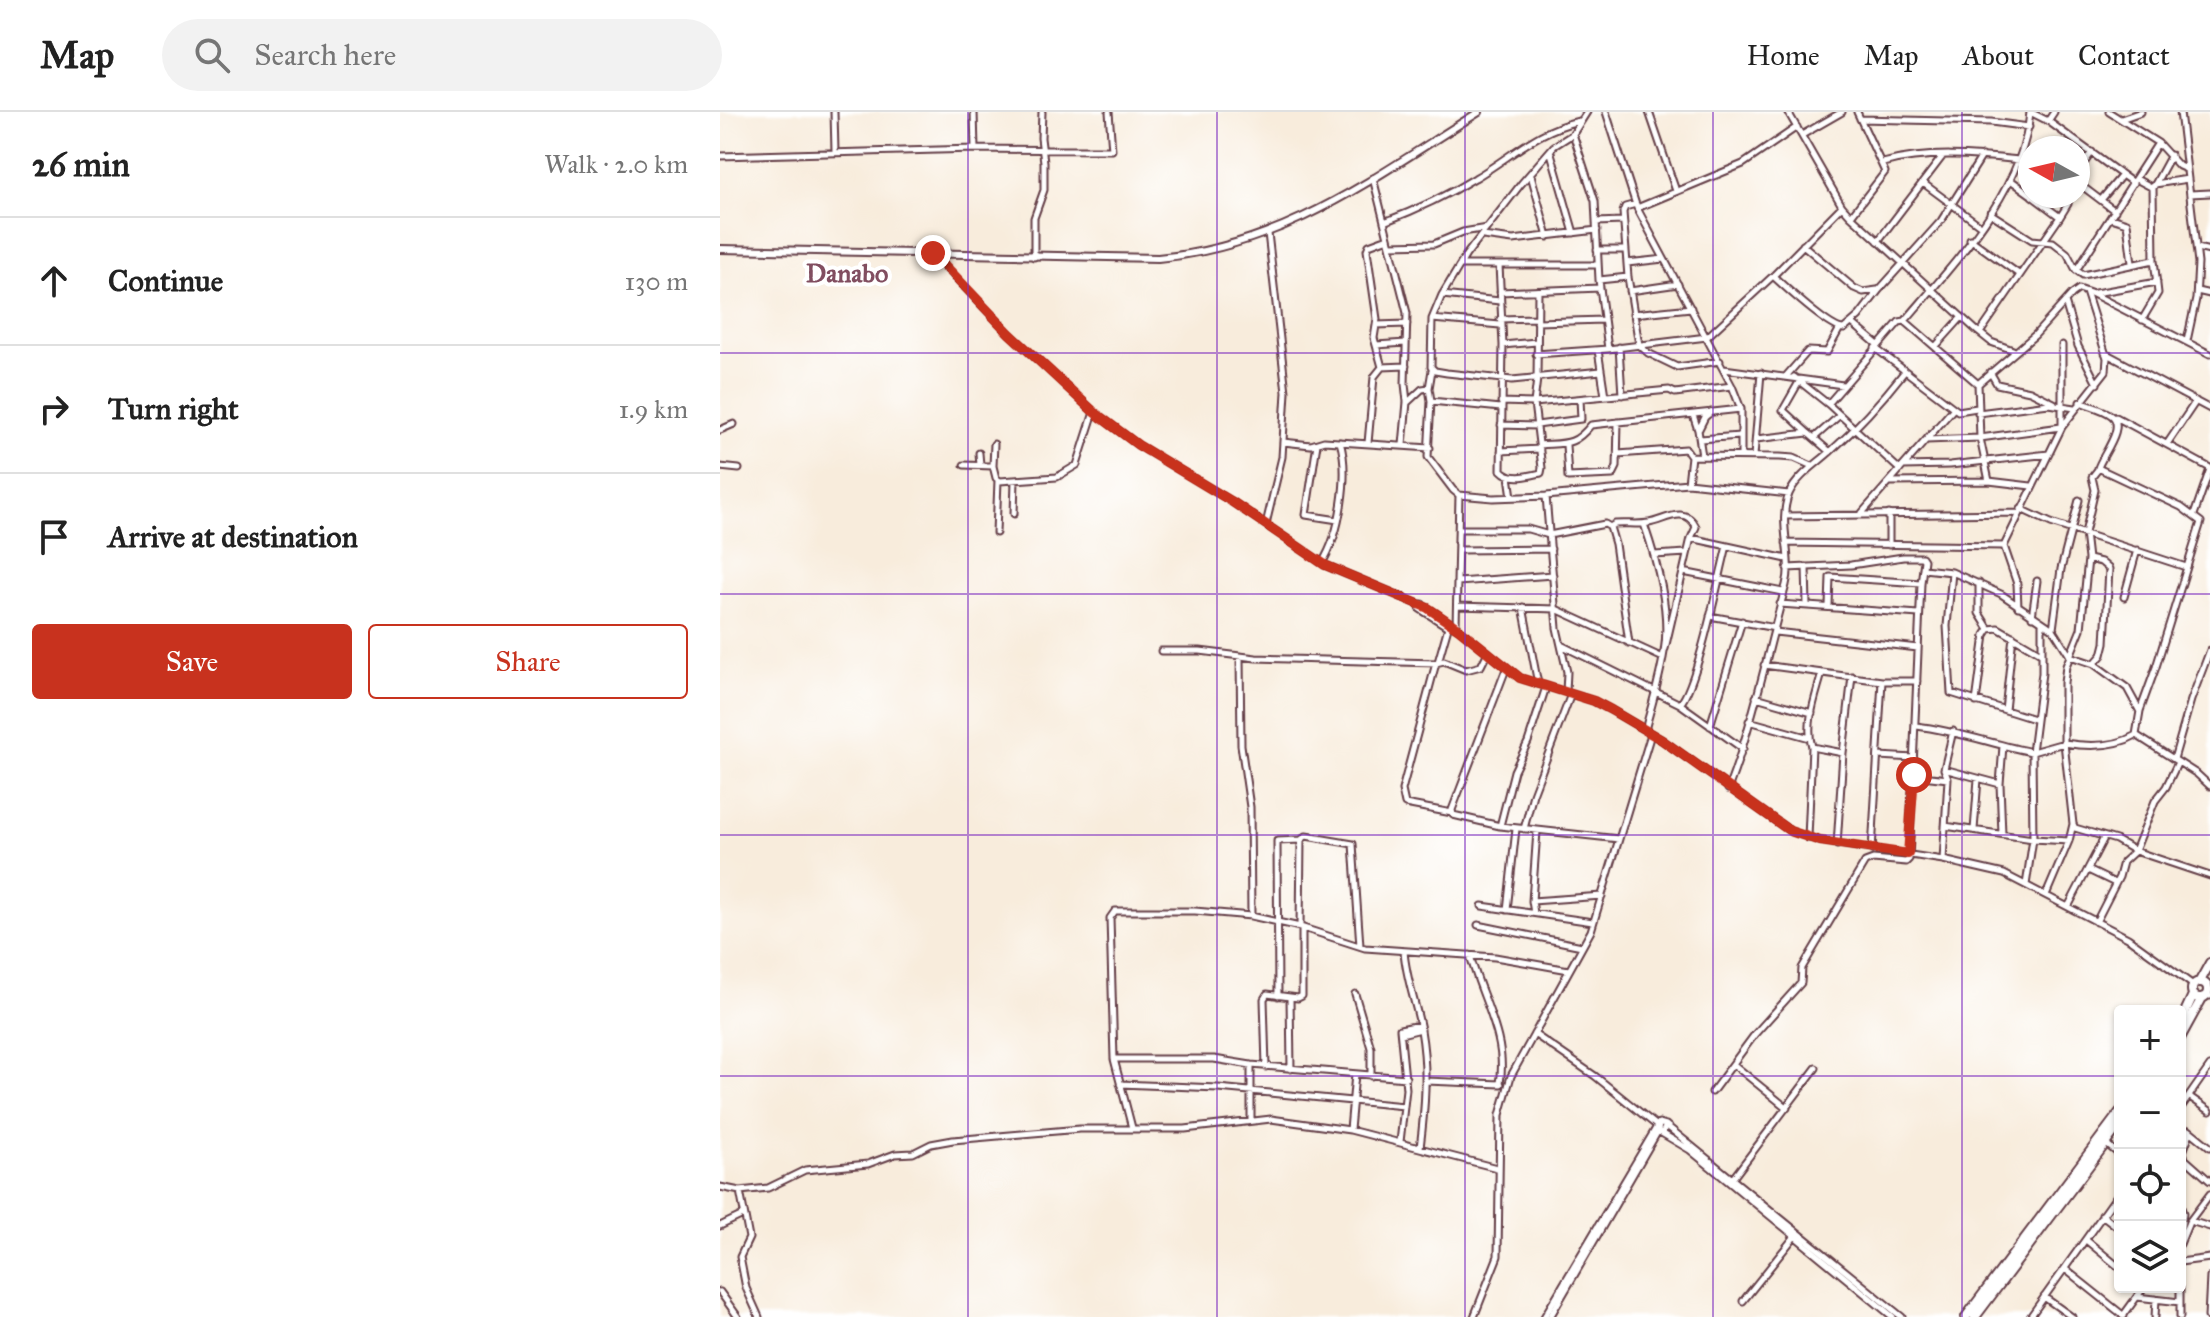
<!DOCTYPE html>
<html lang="en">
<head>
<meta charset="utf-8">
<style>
	body { margin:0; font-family:"IM FELL Great Primer",serif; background:#f2f2f2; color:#222 }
	.controls { position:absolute; right:24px; bottom:24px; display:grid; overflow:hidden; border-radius:8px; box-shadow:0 2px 6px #0004 }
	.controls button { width:72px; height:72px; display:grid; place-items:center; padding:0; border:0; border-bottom:2px solid #e0e0e0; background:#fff; color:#222; font:40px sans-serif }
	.compass { position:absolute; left:1298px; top:24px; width:72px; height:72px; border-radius:50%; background:#fff; box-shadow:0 2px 6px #0004; rotate:278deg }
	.stop { position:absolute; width:24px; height:24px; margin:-18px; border:6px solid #c8321e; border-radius:50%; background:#fff }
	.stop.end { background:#c8321e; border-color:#fff; box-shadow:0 2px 8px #0008 }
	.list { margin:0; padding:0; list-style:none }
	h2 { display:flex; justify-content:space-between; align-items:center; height:104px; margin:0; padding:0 32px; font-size:34px }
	h2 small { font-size:26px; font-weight:400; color:#767676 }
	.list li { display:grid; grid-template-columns:52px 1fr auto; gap:24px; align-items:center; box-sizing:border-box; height:128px; padding:0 32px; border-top:2px solid #e0e0e0 }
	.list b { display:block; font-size:30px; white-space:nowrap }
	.list em { font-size:26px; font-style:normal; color:#767676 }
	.actions { display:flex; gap:16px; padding:24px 32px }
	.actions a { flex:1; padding:18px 0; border:2px solid #c8321e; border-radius:8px; text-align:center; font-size:28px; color:#c8321e }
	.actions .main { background:#c8321e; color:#fff }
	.icon { flex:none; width:44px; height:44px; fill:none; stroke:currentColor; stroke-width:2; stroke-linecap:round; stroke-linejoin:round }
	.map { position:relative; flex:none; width:1490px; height:1205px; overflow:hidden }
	header { display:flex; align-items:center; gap:48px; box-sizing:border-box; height:112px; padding:0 40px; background:#fff; border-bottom:2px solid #e0e0e0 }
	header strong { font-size:38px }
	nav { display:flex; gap:44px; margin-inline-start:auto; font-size:28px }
	.search { width:560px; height:72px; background:#f2f2f2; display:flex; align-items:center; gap:20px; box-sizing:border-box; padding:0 28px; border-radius:44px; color:#767676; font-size:30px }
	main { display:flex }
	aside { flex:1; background:#fff }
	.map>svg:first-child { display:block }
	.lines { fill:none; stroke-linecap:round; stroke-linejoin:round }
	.minor-casing { stroke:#643e46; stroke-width:9 }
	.major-casing { stroke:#643e46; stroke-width:10 }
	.highway-casing { stroke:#643e46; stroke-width:12 }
	.minor { stroke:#fff; stroke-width:5 }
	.major { stroke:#fff; stroke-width:6 }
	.highway { stroke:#fff; stroke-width:8 }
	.route { stroke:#c8321e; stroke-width:10 }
	.grid { fill:none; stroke:#7b2cbf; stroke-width:2; stroke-opacity:0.55 }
	.labels { text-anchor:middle; stroke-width:8; stroke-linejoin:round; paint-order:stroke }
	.quarter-label { font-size:26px; font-weight:bold; fill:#814e60; stroke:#fff }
</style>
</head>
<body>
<header>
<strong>Map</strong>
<div class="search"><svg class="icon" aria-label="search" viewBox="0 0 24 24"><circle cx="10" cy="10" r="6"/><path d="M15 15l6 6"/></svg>Search here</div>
<nav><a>Home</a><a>Map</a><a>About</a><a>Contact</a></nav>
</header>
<main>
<aside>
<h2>26 min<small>Walk · 2.0 km</small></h2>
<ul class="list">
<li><svg class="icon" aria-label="ahead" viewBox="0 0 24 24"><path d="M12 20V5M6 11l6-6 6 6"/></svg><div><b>Continue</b></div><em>130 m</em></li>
<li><svg class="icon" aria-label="right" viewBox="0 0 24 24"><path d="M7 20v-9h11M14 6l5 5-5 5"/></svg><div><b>Turn right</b></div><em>1.9 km</em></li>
<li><svg class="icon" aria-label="arrive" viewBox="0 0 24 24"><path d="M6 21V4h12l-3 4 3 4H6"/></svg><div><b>Arrive at destination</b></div></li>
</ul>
<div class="actions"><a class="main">Save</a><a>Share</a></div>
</aside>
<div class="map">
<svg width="1490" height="1205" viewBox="0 0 1490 1205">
	<rect width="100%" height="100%" fill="#fff"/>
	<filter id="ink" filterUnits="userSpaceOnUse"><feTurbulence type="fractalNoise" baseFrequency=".0125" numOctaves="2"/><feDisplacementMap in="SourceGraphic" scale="16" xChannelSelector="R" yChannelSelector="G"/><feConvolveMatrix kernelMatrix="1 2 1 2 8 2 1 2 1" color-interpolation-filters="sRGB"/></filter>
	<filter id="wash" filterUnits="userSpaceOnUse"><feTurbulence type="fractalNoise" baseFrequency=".006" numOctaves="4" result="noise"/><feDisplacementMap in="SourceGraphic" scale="32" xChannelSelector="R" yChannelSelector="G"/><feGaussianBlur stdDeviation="1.8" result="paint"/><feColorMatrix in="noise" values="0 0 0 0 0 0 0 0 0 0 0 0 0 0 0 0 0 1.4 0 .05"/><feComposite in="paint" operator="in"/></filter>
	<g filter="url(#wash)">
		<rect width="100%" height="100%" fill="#f8ecdc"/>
	</g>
	<g filter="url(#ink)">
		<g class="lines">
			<g class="minor-casing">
				<path id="minor" d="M114,0L115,40
					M254,0L255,37
					M867,0L853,22L834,34L801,72L746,143L722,183L712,207L711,255L715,259L727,261L792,268L881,259
					M886,0L917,96L1012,274L1021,297V344
					M929,0L956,79
					M1068,0L1122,94L1131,104L1256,218L1271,230L1293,238
					M1389,0L1438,31L1459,54L1466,57
					M1460,0L1478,151L1476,187L1467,229
					M1140,7L1271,10L1309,15
					M1401,7L1421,0
					M1328,9L1334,0
					M853,22L875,89L879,168L888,237
					M1082,23L1122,0
					M831,41L854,121
					M0,44L255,37L392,38L389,0
					M1163,51C1206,39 1255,43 1299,48
					M1358,60L1372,40
					M811,63L828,125
					M653,66L687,201L685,272L687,290L683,333
					M1416,67L1433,76
					M1292,69L1310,82
					M1203,71L1261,114
					M1358,71L1395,99
					M1435,72L1468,67
					M1470,82L1490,81
					M1312,84L1340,105
					M1381,88L1402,63
					M916,92L905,95L903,100L908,165L919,233L928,241L957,255L1000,249
					M917,96L1023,52L1077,15
					M1270,101L1312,128L1333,130L1347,141L1356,158L1363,163L1434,148
					M1131,104L1165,60L1137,0
					M1391,106L1407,111L1412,151
					M664,110C696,98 726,84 755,66C791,45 817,18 859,9
					M876,110L903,109
					M763,124L793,128L877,118
					M1250,127L1300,163
					M1158,129L1222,45
					M670,133L714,132L743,120L767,116
					M1083,133L1134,176L1143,180L1157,178
					M1477,136L1490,139
					M877,138H906
					M213,142L289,221L374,300L418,333L511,389L605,453L708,496L739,517L800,566L874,589L891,598L942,628L1070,719L1100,729L1223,748L1284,762L1408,826L1473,873
					M314,145V106L324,78V50L321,26L322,0
					M907,151L944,147
					M740,153H878
					M779,153L783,233L781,358C791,369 808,364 821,361L822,356L814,291L817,267L818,179
					M1357,157L1438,31
					M1053,164C1065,175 1111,218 1124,217L1139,204L1159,178L1221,109L1262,44
					M879,168L908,165
					M910,179L958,172
					M1477,179L1490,182
					M780,180L880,176
					M1375,181L1437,170
					M722,183L780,189
					M1345,190L1358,234L1377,272
					M913,202L971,196
					M712,207L780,213
					M780,207L817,206
					M1422,208L1438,181L1434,148L1433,76L1451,43
					M1185,209L1258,272
					M817,210L884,208
					M1132,211L1158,233
					M656,213L687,212
					M1260,221L1340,105L1348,92L1349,84
					M656,233L686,231
					M783,233L816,230
					M1342,233V314
					M899,235L902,283
					M1215,235L1242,205
					M1155,236L1238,299L1257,296
					M878,238L885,284
					M1385,241L1490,297
					M816,242L888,237L987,225L1054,163L1122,94
					M662,255L654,226L657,207L647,138L649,133L668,126
					M1004,257L1123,273
					M1270,260L1277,272L1310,279L1334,291
					M1067,263L1088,239L1107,240L1119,218
					M1074,265L1108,292L1180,358
					M1079,270L1063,298L1088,321
					M709,276L711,289L708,345L733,378L739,383L773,386L826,384L968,371L1069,382
					M711,289L781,296
					M688,290L702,277L709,276L712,258
					M781,290L814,291L949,278L955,281L1012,274
					M1360,290C1370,294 1383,297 1391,303C1407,314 1382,343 1378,356L1461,395L1481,410L1436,555L1420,599L1416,623C1394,636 1368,635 1344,631V571L1346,554L1361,517L1368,447L1365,421L1375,378L1372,365L1379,356
					M1108,292L1179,210L1185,209C1234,151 1304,78 1310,0L1328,9L1413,71
					M1258,301L1329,292L1355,296
					M973,303L978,318L982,344
					M1396,305L1490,356
					M781,313L818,314
					M817,313L861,307L860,287
					M979,317L985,305L991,300
					M0,318L14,312
					M1094,326L1120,303
					M980,327L1020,324
					M1036,327L1088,321L1110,340
					M1206,328L1260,326L1341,315
					M563,330L591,333L604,329L710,336
					M648,331L654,265L662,255L686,254
					M597,332L586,403L618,408
					M1447,332L1476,289
					M820,333C846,331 854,334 871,313L1021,297
					M846,333L848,365L893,363L897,355L898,310
					M781,339L820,337
					M259,341L260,353
					M898,342L966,337L971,344L1060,345L1074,346L1092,354
					M1034,344L1041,261
					M244,353L273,354L276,366L280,369L337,365L357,353L374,300
					M273,354L274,332
					M1183,354L1230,353L1329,342
					M0,355L19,357
					M789,364L792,385
					M1269,369L1260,326L1258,272L1315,223L1352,182L1359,177L1373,182L1490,242
					M1170,370L1269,369L1311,374
					M968,371L971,344
					M826,384L837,516L847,560L846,580
					M1301,397L1331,411L1466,455
					M1142,401L1234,296
					M294,402L295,368
					M1474,403L1490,357
					M1065,404L1299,401
					M546,412L562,345L566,280L548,121
					M924,412C937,450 951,499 944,540C940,566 932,592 925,618
					M890,415L895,412C907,411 918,413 929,411C944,409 965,392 976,415L971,426L945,537
					M739,417H808L829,423L885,412L890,415L895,432L909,531
					M276,421L278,368
					M971,426L1067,447
					M1066,431L1284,434
					M1169,433V402
					M739,438L831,437
					M934,443L967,441
					M1368,447L1381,450L1389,457L1385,531L1382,543L1374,552
					M602,451C620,423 630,362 620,330
					M1086,455L1087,493
					M1067,456L1131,453L1183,445H1202L1204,448L1201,471
					M1203,457L1232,460L1281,482L1333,517L1350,544L1374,552L1407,576L1419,598
					M963,460L1063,480
					M1232,460L1227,514L1231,581L1314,607
					M738,470L833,463
					M1259,471V501L1269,517
					M1404,485L1417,438
					M702,492L700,497L728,515L718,550
					M1060,492L1199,502
					M737,494L836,497L943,546
					M803,495L818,572
					M1298,495L1297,472L1284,434L1342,315L1386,259L1387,246L1366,180
					M990,504L1055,516
					M1312,505L1317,469
					M1322,512V561L1312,640L1344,631L1353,712L1349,729L1326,783
					M736,514L739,383
					M1269,517L1278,516L1321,541
					M1333,517L1341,457L1359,388
					M1055,520L1198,536
					M841,533L960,592L1023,637
					M441,539H480L536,546L716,551L724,549L746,558L761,554L768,540
					M520,545L521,633L530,695L531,804
					M716,551L682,678L685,692L732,701
					M1044,553L1162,569H1197
					M786,557L732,698L733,703L780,714L899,727
					M1102,561C1096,584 1085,611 1092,635L1123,641
					M1036,585L1092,601
					M1256,590L1265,523L1269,517
					M960,592C977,574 999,465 1007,434
					M1285,598L1293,524
					M1029,609L1090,626
					M990,614L1022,509
					M1197,614C1236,619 1273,632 1312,640L1313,727L1306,773
					M1416,623L1477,662L1490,674
					M1159,644L1194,646
					M1454,647L1471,588L1490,538
					M1224,657L1280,672
					M1194,663L1228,667
					M1008,677C1033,611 1047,541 1066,473C1074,444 1057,411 1069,382C1077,364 1097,352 1111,339C1138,315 1163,287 1185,259
					M1353,712L1355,716L1396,728L1415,739L1490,764
					M780,714L794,659L808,630L826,575
					M1225,714L1313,727L1349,729
					M804,717L813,682L851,582
					M1254,718L1258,667
					M1282,722L1280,672L1283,634
					M1088,726L1092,635
					M1117,733L1123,641L1132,564
					M1152,738L1162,569
					M1223,748L1228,667L1224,657L1233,619
					M1368,758L1395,771
					M812,789L882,784
					M762,794L873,810
					M1348,795L1384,726
					M787,798L796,717
					M814,801L812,789L817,719
					M1376,810L1399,765L1403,750L1415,739L1435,689L1446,675L1458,650
					M758,813L862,834
					M580,815L581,728
					M684,839C686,867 696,891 701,918C708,958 705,996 700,1036
					M750,843C761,886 788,926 780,971
					M1487,881L1490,884
					M635,882L651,936V964
					M558,884L557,729L581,728L586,724L633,732L640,834
					M570,885L571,957
					M681,922L701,917
					M814,922L875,964L937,1014
					M394,947H494L531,953L686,966
					M1013,952L1067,996
					M546,955L544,887L547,882L578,886L582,884V816
					M706,969L781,972
					M400,972L498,976L684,994
					M992,980L1035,922L1081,871L1082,856L1145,750L1153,747L1186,750L1189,747L1201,471L1110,465L1109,494
					M1470,985L1490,999
					M1460,997L1490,954
					M531,1009V953
					M1460,1012L1470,1021L1463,1040L1465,1047
					M947,1014L1182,1205
					M412,1016L394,947L390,806L395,799H475L531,804L580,815L645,836L775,845L849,858
					M630,1018L635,962
					M1469,1018L1490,1035
					M943,1020L946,1013L939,1011L938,1019L970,1038L1173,1205
					M680,1030L686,977L680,917L700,913
					M1385,1031L1400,1043
					M1464,1046L1490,1069
					M1013,1066L1096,956
					M0,1075L20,1079L48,1076L85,1058L148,1052L175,1042L193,1041L211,1032L233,1028L360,1017H465L551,1007L630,1018L777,1056
					M20,1079L29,1126L20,1145L26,1176L39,1205
					M1460,1093L1463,1101L1460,1123
					M1382,1103L1400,1117
					M1470,1109L1490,1115
					M0,1114L23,1103
					M1366,1128L1400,1156
					M1460,1132L1469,1110L1490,1082
					M1460,1150L1490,1146
					M1345,1157L1404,1204
					M1460,1175V1205
					M0,1180L18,1205
					M1324,1185L1352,1205
					M1417,1185L1460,1190
					M1023,1189L1075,1124
					M1403,1204L1424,1175
					M754,1205L778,1144L780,1003L791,964L871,819L931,622
					M824,1205L936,1016
					M830,1205L938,1019
					M1310,1205L1400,1079
					M1435,1205L1436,1187
					M1488,1205L1490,1165"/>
			</g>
			<g class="major-casing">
				<path id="major" d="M0,137L438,146C566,134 654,65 759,0"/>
			</g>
			<g class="highway-casing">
				<path id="highway" d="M1480,869L1490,851
					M1472 878a8 8 0 1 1 16 0a8 8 0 1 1-16 0Z
					M1460,911L1473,883
					M1460,926L1482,886
					M1246,1205L1400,1000
					M1255,1205L1400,1012"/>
			</g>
			<use href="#minor" class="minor"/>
			<use href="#major" class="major"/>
			<use href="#highway" class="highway"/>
		</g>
	</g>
	<g class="lines" filter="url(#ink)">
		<path class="route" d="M213,141L289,221L374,300L418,333L511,389L605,453L708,496L739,517L800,566L874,589L891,598L942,628L1070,719L1100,729L1188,742L1194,663"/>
	</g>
	<path class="grid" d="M248,0V1205M497,0V1205M745,0V1205M993,0V1205M1242,0V1205M0,241H1490M0,482H1490M0,723H1490M0,964H1400M1460,964H1490"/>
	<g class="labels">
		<g class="quarter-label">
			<text x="127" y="170">Danabo</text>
		</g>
	</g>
</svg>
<div class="controls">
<button>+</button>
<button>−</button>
<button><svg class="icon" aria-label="locate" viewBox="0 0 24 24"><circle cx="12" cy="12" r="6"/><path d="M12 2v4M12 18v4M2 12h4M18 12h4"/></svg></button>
<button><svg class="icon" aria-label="layers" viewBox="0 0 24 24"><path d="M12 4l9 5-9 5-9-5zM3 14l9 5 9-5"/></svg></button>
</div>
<svg class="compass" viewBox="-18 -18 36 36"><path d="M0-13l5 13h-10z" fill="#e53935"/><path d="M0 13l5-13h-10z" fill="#767676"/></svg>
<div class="stop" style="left:1194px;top:663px"></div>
<div class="stop end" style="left:213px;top:141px"></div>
</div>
</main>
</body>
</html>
